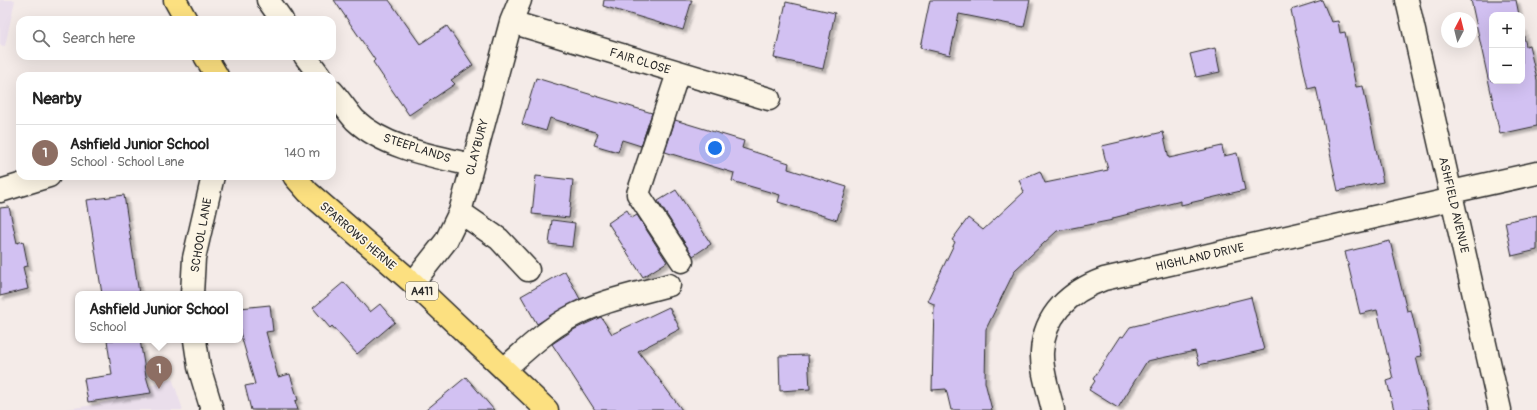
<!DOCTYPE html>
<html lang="en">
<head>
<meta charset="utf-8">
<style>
	body { margin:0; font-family:Pangolin,sans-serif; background:#f6f6f6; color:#222 }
	.controls { position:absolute; right:12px; top:12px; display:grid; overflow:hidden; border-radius:8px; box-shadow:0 4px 16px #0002 }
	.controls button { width:36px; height:36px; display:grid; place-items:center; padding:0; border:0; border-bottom:1px solid #e0e0e0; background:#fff; color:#222; font:20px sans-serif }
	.compass { position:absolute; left:1441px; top:12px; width:36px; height:36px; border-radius:50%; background:#fff; box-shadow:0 4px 16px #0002; rotate:7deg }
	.you { position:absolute; left:715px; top:148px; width:14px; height:14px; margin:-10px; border:3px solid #fff; border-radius:50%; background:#1a73e8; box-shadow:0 0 0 6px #1a73e833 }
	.badge { display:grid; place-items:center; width:26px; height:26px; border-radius:50%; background:#1a73e8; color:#fff; font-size:13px; font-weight:700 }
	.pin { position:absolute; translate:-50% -33px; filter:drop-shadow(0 1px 2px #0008) }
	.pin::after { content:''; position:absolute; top:21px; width:14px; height:12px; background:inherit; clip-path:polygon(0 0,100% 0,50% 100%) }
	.popup { position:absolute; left:75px; top:291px; width:168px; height:52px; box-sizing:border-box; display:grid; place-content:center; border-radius:8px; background:#fff; filter:drop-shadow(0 1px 3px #0005); font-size:13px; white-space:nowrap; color:#767676 }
	.popup b { font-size:15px; color:#222 }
	.popup::after { content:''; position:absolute; left:50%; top:100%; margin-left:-8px; border:8px solid transparent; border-top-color:#fff }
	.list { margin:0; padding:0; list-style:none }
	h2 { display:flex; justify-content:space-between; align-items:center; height:52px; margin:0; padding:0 16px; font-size:17px }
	h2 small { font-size:13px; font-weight:400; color:#767676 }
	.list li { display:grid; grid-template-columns:26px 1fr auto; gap:12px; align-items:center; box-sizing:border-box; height:56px; padding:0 16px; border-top:1px solid #e0e0e0 }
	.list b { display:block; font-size:15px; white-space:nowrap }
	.list p { margin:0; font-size:13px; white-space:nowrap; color:#767676 }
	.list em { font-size:13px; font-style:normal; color:#767676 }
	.icon { flex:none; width:22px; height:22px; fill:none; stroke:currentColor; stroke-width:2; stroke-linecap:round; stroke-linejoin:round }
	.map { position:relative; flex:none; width:1537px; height:410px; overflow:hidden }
	.search { position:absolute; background:#fff; box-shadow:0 4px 16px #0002; left:16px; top:16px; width:320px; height:44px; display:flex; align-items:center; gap:10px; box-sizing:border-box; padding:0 14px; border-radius:12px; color:#767676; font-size:15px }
	.panel { position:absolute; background:#fff; box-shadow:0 4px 16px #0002; left:16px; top:72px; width:320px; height:108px; border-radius:12px }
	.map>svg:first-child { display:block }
	.built { fill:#eadeeb }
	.building { fill:#d2c1f2; stroke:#2b2b2b; filter:url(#shadow) }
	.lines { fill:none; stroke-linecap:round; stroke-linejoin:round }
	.minor-casing { stroke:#2b2b2b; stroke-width:25 }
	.major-casing { stroke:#2b2b2b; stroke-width:25 }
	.minor { stroke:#fcf5e5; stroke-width:22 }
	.major { stroke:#fce080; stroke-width:22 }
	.labels { text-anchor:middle; stroke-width:3; stroke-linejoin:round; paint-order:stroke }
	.shield { fill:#fcf5e5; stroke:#6a6863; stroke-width:1 }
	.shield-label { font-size:11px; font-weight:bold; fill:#2b2b2b }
	.street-label { font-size:12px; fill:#2b2b2b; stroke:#fcf5e5 }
</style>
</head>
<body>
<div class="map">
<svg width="1537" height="410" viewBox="0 0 1537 410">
	<defs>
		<filter id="shadow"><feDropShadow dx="3.5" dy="3.5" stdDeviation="1" flood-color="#0004"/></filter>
	</defs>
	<rect width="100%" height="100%" fill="#f4ebe8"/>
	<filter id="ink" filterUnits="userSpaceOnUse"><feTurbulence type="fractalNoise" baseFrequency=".025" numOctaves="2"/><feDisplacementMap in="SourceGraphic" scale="8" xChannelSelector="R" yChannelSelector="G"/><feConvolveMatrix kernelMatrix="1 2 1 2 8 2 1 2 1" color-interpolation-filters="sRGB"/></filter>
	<g filter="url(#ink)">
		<path class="built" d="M0,0H15L5,46L0,45Z
			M172,378L183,410H59L94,405L112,400Z"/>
		<path class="building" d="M334,0H389L420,44L447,26L473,65L451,80L455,84L409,115L373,62L375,60Z
			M604,0H692L683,30L603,6Z
			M930,0H1030L1024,27L959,14L950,55L920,48Z
			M1322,0L1331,22L1338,21L1340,33L1345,32L1356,87L1363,86L1383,182L1338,191L1316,87L1308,89L1291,10Z
			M1471,0H1516L1519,15H1492V81H1522V27L1526,46L1529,45L1537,80V126L1500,134Z
			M786,2L835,13L823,69L774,58Z
			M1215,48L1220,72L1196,77L1190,54Z
			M536,78L652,113L641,146L622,140L618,152L594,145L598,133L550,118L546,131L522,124Z
			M675,120L744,141L742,148L789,163L788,169L847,187L837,220L778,202L780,195L732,181L734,173L665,152Z
			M1163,132L1169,158L1222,146L1224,156L1237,153L1245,190L1181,205V201L1113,218V220L1057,231L1015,270L986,329L985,382L992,410H951L946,389L932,390L934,304L927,301L955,242L952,240L968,218L983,230L1024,192L1019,180L1040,171L1045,183L1108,170L1102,146Z
			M536,176L573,180L569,218L532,214Z
			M676,190L711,244L693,256L658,201Z
			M124,195L139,294H102L87,200Z
			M9,207L17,243L23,241L28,266L23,267L28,289L0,296V208Z
			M627,210L632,218L637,215L667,262L643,277L608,223Z
			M1537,215V250L1512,256L1505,222Z
			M552,220L575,223L572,247L549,244Z
			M1390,241L1407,311L1411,310L1422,356L1416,357L1429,410H1394L1387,381L1393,379L1377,310L1360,314L1345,252Z
			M565,271L580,299L537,324L521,296Z
			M344,282L370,312L380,304L395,322L357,354L332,326L330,328L313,308Z
			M1251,297L1264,350L1199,365L1195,351L1147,361L1118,408L1089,390L1095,381L1093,379L1121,336L1123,337L1130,327Z
			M270,305L273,331L266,332L278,377L290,374L298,400L295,401L298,410H251L245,386L255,384L240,332V308Z
			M669,307L680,329L638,351L682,410H595L552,344L575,329L601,317L612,334Z
			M107,340H140L146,376L151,393L88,402L84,379L112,375Z
			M808,355L810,389L780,391L779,356Z
			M466,377L494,410H426Z"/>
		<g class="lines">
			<g class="minor-casing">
				<path id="minor" d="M268,0L282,20
					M1407,0L1500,410
					M511,22L769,99
					M305,56L320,76
					M678,73L638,194L682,261
					M332,91C340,100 347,111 355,120C385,148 433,156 472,165
					M0,191L49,176
					M1451,192L1537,173
					M460,212L499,239L528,270
					M413,283L446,241L460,212L511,22L520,0
					M192,294L194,258L213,176
					M195,340L199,367L212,410
					M504,369C525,351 545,331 569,318C599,301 636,294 669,285
					M1053,410C1049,392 1041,371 1042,352C1044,314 1071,291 1104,279L1453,199"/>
			</g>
			<g class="major-casing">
				<path id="major" d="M175,0L186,20
					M205,56L217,76
					M294,176L308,192L413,283L547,410"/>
			</g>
			<use href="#minor" class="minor"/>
			<use href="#major" class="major"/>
		</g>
	</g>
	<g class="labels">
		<rect class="shield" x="406" y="282" width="32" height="18" rx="3"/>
		<g class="shield-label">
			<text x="422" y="295">A411</text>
		</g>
		<g class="street-label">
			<text transform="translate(640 61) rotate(17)" y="4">FAIR CLOSE</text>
			<text transform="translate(477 147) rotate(-75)" y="4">CLAYBURY</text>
			<text transform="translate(417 148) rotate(18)" y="4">STEEPLANDS</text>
			<text transform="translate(1454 205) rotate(77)" y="4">ASHFIELD AVENUE</text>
			<text transform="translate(201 235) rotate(-80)" y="4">SCHOOL LANE</text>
			<text transform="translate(358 236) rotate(41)" y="4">SPARROWS HERNE</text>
			<text transform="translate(1200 257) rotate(-13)" y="4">HIGHLAND DRIVE</text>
		</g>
	</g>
</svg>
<div class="controls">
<button>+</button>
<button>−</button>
</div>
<svg class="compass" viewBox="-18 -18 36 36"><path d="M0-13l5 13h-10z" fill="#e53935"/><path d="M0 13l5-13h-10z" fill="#767676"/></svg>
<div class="you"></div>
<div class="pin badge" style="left:159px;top:389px;background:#8d6e63">1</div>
<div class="popup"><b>Ashfield Junior School</b>School</div>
<div class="search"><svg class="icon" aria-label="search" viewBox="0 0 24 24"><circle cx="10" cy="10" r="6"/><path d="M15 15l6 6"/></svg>Search here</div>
<section class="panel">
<h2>Nearby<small></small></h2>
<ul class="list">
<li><span class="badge" style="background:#8d6e63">1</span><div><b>Ashfield Junior School</b><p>School · School Lane</p></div><em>140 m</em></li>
</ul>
</section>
</div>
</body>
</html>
